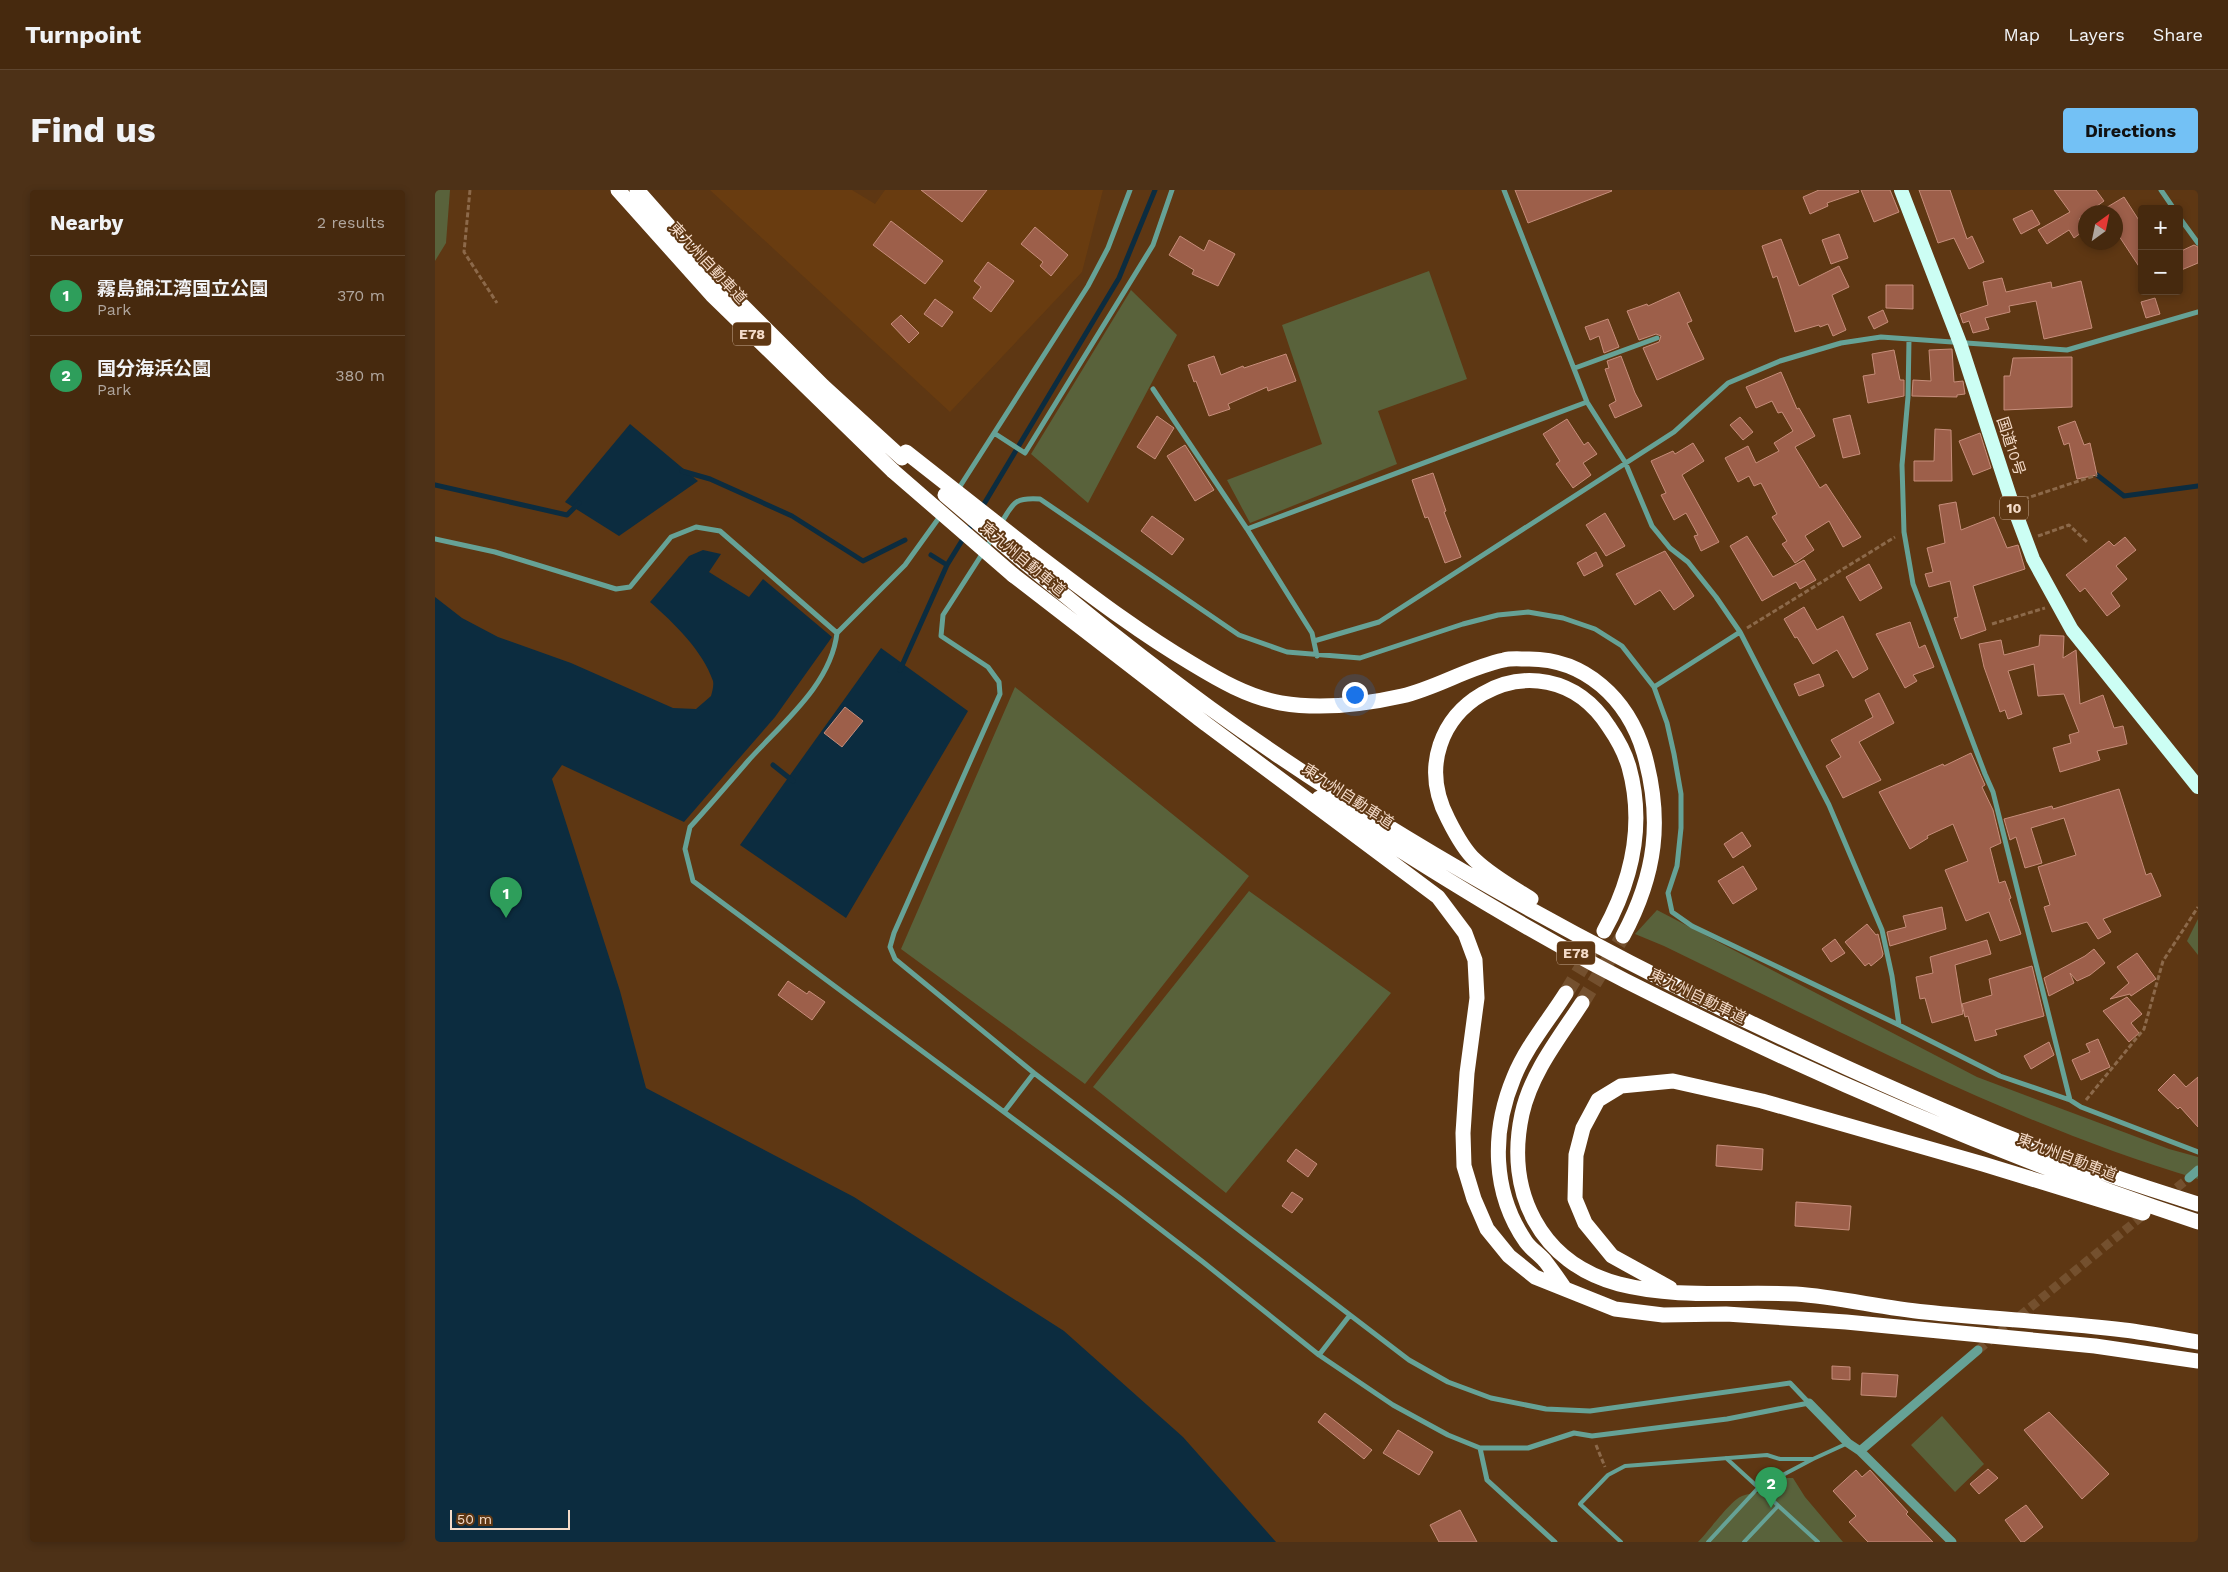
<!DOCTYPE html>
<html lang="en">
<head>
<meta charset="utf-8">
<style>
	body { margin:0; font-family:"Work Sans","Noto Sans JP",sans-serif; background:#4d3117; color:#f1f3f6 }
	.controls { position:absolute; right:15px; top:15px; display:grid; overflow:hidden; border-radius:5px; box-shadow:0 2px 8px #0003 }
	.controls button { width:45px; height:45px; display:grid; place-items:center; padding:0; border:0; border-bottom:1px solid #5e452e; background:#46290e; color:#f1f3f6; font:25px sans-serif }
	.compass { position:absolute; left:1643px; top:15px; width:45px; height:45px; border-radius:50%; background:#46290e; box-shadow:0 2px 8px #0003; rotate:33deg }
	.scale { position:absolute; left:15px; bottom:12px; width:120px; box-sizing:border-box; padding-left:5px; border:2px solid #f4dbc9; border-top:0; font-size:14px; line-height:18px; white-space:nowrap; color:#f4dbc9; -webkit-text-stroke:4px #5e3713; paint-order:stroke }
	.you { position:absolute; left:919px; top:504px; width:18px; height:18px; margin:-12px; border:4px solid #fff; border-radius:50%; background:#1a73e8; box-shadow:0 0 0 8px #1a73e833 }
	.badge { display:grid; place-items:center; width:32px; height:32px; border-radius:50%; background:#73c1f5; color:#fff; font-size:16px; font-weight:700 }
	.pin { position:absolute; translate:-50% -41px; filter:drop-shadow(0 1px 2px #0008) }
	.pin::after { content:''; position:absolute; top:26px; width:18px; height:15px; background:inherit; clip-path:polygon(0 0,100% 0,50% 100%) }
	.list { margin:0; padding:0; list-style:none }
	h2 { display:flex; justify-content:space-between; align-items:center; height:65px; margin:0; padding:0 20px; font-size:21px }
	h2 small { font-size:16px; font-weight:400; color:#b0a69e }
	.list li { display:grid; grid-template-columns:32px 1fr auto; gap:15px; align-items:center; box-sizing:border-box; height:80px; padding:0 20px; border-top:1px solid #5e452e }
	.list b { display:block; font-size:19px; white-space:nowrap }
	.list p { margin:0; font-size:16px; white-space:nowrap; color:#b0a69e }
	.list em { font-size:16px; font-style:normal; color:#b0a69e }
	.map { position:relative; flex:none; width:1763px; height:1352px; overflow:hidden; border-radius:5px }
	header { display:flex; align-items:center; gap:30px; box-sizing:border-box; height:70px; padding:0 25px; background:#46290e; border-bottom:1px solid #5e452e }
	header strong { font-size:24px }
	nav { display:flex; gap:28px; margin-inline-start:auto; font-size:18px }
	.intro { display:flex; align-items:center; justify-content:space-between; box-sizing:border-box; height:120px; padding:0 30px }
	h1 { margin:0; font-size:35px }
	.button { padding:12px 22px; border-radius:5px; background:#73c1f5; color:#111; font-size:18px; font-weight:700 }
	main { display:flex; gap:30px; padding:0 30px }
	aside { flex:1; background:#46290e; border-radius:5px; box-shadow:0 2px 8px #0003 }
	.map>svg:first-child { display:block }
	.built { fill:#693c10 }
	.green { fill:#59623b }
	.water { fill:#0c2c3f }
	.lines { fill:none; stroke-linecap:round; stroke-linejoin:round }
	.stream { stroke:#0c2c3f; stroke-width:5 }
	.building { fill:#9d5f4a; stroke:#c68d7a }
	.tertiary-tunnel { stroke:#74502e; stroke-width:9; stroke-dasharray:9 4.5; stroke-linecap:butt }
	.motorway-tunnel { stroke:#74502e; stroke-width:15; stroke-dasharray:15 8; stroke-linecap:butt }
	.path { stroke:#8c694a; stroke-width:3; stroke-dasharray:5 2.5; stroke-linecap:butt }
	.service { stroke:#66a296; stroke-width:4 }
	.minor { stroke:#66a296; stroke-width:5 }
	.tertiary { stroke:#66a296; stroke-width:9 }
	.trunk { stroke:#ccfef4; stroke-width:14 }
	.motorway { stroke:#fff; stroke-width:15 }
	.motorway-bridge { stroke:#fff; stroke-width:15 }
	.labels { text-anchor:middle; stroke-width:4; stroke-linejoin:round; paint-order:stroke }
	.shield { fill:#5e3713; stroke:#c7aa92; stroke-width:1 }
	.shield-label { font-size:14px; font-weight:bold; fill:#f4dbc9 }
	.street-label { font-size:15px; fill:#f4dbc9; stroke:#5e3713 }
</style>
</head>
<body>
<header>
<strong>Turnpoint</strong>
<nav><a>Map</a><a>Layers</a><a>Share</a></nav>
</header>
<div class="intro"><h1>Find us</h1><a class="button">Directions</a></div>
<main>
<aside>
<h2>Nearby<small>2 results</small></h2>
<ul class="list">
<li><span class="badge" style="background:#2e9e5b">1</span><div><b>霧島錦江湾国立公園</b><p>Park</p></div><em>370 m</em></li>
<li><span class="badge" style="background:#2e9e5b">2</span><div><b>国分海浜公園</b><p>Park</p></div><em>380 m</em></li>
</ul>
</aside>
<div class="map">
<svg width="1763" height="1352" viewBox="0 0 1763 1352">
	<rect width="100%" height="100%" fill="#5e3713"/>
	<path class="built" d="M275,0H417L440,14L450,0H668L647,82L515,222Z"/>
	<path class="green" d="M0,0H15L11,53L0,71Z
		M994,81L1032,189L943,221L962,274L815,333L792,290L887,254L847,135Z
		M696,100L742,145L653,313L596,264Z
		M580,497L814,686L650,894L466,759Z
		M814,701L956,803L791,1003L658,897Z
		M1222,720L1542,887L1734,959L1763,967V989C1577,934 1404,840 1229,756L1200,744Z
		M1763,729V765L1752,751Z
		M1507,1226L1549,1274L1520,1302L1476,1255Z
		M1347,1288H1358L1370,1307L1408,1352H1263C1274,1341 1296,1310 1307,1306C1317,1302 1329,1303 1339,1302Z"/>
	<path class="water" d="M195,234L263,291L184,346L130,312Z
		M268,360L286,364L274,382L314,407L328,389L397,447L340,527L249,632L127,575L117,589L185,801L211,898L419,1007L629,1141L748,1247L841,1352H0V407L27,428L63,447L136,473L238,518L261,519L276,506C277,502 279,496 278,491C268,461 238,432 215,412L254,366Z
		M446,458L533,521L411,728L305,655Z"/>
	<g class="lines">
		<path class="stream" d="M247,281L275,289L357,326L428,371L470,350
			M1662,285L1689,306L1763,296
			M0,295L132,325L144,313
			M546,319L684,88L720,0
			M496,365L512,375
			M465,480L512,375L539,331
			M338,575L358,591"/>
	</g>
	<path class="building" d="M486,0H552L527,32Z
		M1080,0H1176L1177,1L1093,33Z
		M1384,0H1423L1424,2L1392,13L1393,16L1375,24L1368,7Z
		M1426,0H1455L1464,22L1439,32Z
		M1484,0H1515L1532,49L1537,46L1549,72L1534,79L1519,48L1503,53Z
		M1619,0H1661L1669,11L1644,29L1650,40L1639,48L1634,40L1612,54L1603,40L1635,22Z
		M1689,7L1707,35V81L1680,40V22H1664Z
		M1597,20L1605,34L1586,44L1578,29Z
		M456,31L508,71L490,94L438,55Z
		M600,37L633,65L616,86L605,76L608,72L586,54Z
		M1404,44L1413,68L1396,74L1387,50Z
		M745,46L769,61L774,50L800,64L783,96L757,84L759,80L734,65Z
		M1346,49L1364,96L1404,76L1414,97L1397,105L1411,140L1398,146L1393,134L1385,137L1384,135L1360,142L1342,86L1338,88L1327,56Z
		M1759,55L1763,57V73L1744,81V62Z
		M553,72L579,91L556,122L538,108L546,97L539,91Z
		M1567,88L1571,102L1616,92L1617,98L1646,91L1657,138L1609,149L1601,111L1574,116L1575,122L1550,128L1554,139L1538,143L1534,131L1528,133L1525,124L1553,115L1548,92Z
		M1451,95H1478V119L1451,118Z
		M1244,102L1257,131L1252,133L1269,169L1222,190L1208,158L1224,152L1226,146L1221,144L1204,150L1192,121L1212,114L1213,116Z
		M1720,108L1725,124L1711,128L1706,112Z
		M500,109L518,122L507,137L489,124Z
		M1448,120L1453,132L1439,139L1433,127Z
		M466,125L484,143L474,153L456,134Z
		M1173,129L1184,157L1169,163L1164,146L1155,150L1150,137Z
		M1517,159L1519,192L1528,191L1530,204L1522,205V207L1477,206L1478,190L1496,191L1494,160Z
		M1459,160L1465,190H1469V206L1433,213L1428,186L1440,184L1437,164Z
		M851,164L861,191L833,201L832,197L793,214L795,219L774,226L761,191L759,192L753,175L779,166L786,185L808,176L809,178Z
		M1186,166L1200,203L1207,216L1180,228L1174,215L1181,211L1170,179L1174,178L1172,171Z
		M1637,167V217L1569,220V186H1575L1578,168Z
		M1346,182L1362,219L1364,218L1380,246L1360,257L1385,298L1391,294L1426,347L1408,357L1394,331L1370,346L1379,360L1360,373L1347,354L1352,351L1337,327L1342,324L1326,293L1319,296L1314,286L1303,292L1290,268L1313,256L1321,273L1344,261L1339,253L1358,241L1347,222L1343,223L1337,211L1321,218L1311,197Z
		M1415,225L1425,264L1408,268L1398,229Z
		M722,226L739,238L720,269L702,257Z
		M1305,227L1318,242L1308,250L1295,235Z
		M1132,229L1149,255L1153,252L1162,264L1148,273L1156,285L1138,298L1121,274L1125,271L1108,244Z
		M1640,231L1649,255L1655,253L1662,285L1642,289L1634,253L1629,255L1623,237Z
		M1500,239L1516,240L1517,291H1479V271H1499Z
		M1545,243L1556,278L1538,285L1524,251Z
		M1258,253L1269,271L1247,285L1284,352L1266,361L1259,346L1263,345L1251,323L1239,330L1226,305L1231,303L1216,271L1238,261L1240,264Z
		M750,255L779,300L760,311L732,266Z
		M998,283L1011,321L1009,322L1026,367L1010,373L993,327L990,328L977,290Z
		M1521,312L1526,340L1559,327L1572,358L1583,355L1590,379L1538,396L1551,440L1526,449L1519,428L1523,427L1515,391L1494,397L1490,384L1498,382L1492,358L1510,353L1504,315Z
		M1170,323L1190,356L1171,366L1151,335Z
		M717,326L749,349L737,365L706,341Z
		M1312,346L1338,387L1369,370L1381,390L1365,399L1361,392L1327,411L1295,356Z
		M1690,347L1701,360L1681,376L1692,389L1676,403L1685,416L1672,426L1650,398L1645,402L1631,385L1674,351L1679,356Z
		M1230,361L1259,406L1239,420L1225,400L1200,415L1181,384Z
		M1161,362L1168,376L1149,386L1142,373Z
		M1434,374L1447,398L1425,411L1411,387Z
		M1369,417L1382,440L1408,426L1433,479L1418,488L1402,460L1378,474L1362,447L1360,448L1349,429Z
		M1475,432L1484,458L1490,455L1499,477L1478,485L1482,491L1470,498L1441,444Z
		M1605,445L1629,446L1628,468L1641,460L1645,514L1668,505L1679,538L1688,536L1692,554L1662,561L1665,570L1625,582L1618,558L1636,553L1634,545L1644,542L1629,504L1603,506L1599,474L1573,481L1587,524L1573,529L1570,520L1565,522L1549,477L1544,454L1566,450L1569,465L1604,456Z
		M1384,484L1389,496L1364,506L1359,494Z
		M1444,503L1459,533L1424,552L1446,590L1408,608L1391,576L1406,567L1396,550L1438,527L1430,510Z
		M410,517L428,531L407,557L389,543Z
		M1536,563L1550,595L1547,597L1558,620L1566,653L1555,658L1564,693L1570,691L1576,708L1574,709L1586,744L1565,751L1554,722L1531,731L1510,680L1533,671L1518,634L1492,646L1493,648L1475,659L1444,602L1508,574L1509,576Z
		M1684,599L1711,685L1716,683L1726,706L1668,729L1676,742L1663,749L1652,732L1617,742L1609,717L1615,715L1603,677L1641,665L1629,628L1596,638L1607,673L1590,678L1581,647L1575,650L1569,629L1617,616L1618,619Z
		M1307,642L1316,656L1298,668L1289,654Z
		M1308,676L1322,699L1298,714L1283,691Z
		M1507,717L1511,739L1455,756L1452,742L1471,737L1468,726Z
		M1432,734L1441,745L1443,744L1448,764L1447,767L1436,776L1434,773L1430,776L1410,752Z
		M1400,749L1410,763L1396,772L1387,759Z
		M1552,750L1556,764L1520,775L1528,824L1497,833L1490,808L1485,809L1481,787L1498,783L1495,767Z
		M1659,759L1670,773L1655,785L1642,791L1635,783L1639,793L1614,806L1609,788L1650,766Z
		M1702,763L1721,789L1696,806L1695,804L1675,809L1694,793L1682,777Z
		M1597,776L1609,826L1560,840L1562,845L1540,851L1533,826L1530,827L1527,814L1557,805L1554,789Z
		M353,791L372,804L374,801L390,812L377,830L343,805Z
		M1692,807L1707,824L1696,833L1704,843L1694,852L1668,821Z
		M1663,849L1675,877L1646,890L1637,870L1655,862L1651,854Z
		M1614,852L1619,865L1596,879L1589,866Z
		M1739,884L1751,897L1763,887V937L1745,917L1743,919L1723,900Z
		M1282,955L1328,959L1327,980L1281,976Z
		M861,959L882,974L873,987L852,971Z
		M857,1002L868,1009L857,1023L847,1016Z
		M1361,1012L1416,1016L1414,1040L1360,1036Z
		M1397,1176L1415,1177V1190L1397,1189Z
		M1427,1183L1463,1185L1461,1207L1426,1205Z
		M1614,1222L1674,1284L1647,1309L1589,1240Z
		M890,1223L937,1260L929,1269L883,1232Z
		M963,1240L998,1262L984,1285L948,1263Z
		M1553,1279L1563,1288L1544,1304L1535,1294Z
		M1421,1280L1427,1287L1435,1280L1473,1322L1471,1324L1498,1352H1433L1414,1332L1421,1326L1398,1301Z
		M1591,1315L1608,1337L1589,1352H1586L1570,1330Z
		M1025,1320L1042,1352H1004L995,1335Z"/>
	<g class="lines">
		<path class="tertiary-tunnel" d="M1731,1006L1754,988
			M1543,1160L1711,1023"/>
		<path class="motorway-tunnel" d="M1131,803L1167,744
			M1147,813L1188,746"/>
		<path class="path" d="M35,0L29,62L62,113
			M1589,309L1662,285
			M1603,346L1634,335L1653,353
			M1557,434L1610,418
			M1312,438L1460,347
			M1651,910L1709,839L1728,771L1763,717
			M1161,1255L1170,1277"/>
		<path class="service" d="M1291,1268L1383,1352
			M1186,1352L1145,1314L1173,1285L1190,1276L1332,1265L1345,1269H1378
			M1273,1352L1323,1298L1378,1269L1413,1253
			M1309,1352L1343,1316"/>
		<path class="minor" d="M1069,0L1152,212L1190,272L1217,336L1235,358L1253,372L1281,407L1305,442L1394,615L1447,740L1457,786L1464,835
			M1726,0L1739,19
			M1744,27L1763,53
			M1474,149L1473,207L1467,275L1469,342L1478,394L1550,584L1558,602L1635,910
			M1140,178L1222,148
			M718,199L812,339L877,443L882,466
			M559,243L590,263L718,55L737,0
			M522,301L653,96L673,58L695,0
			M506,325L470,375L402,443C396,495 346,534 313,571C294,593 275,615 255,637L250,659L258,691L685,1008L768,1072L884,1165L958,1215L1013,1245L1045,1258H1093L1139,1243L1157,1246L1292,1229L1374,1213
			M565,335C578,314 578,307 605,309L804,445L852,462L925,468L1028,434L1063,425L1093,422L1128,428L1160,439L1187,456L1219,497L1232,533L1239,564L1246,604V638L1242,676L1233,703L1237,722L1257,736L1464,835L1565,886L1635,910L1646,917L1763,962
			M812,339L1152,212
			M558,347L508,425L506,446L553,477L564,492L565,504L459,743L455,757L460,769L599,883L915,1125L974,1170L1013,1192L1056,1208L1111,1219L1155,1221L1355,1193L1374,1213
			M0,349L60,362L181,399L195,397L236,347L261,337L285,341L402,443
			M879,451L944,432L1239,242L1293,193L1345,171L1406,153L1446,147L1632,160L1763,122
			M1219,497L1305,442
			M569,922L599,883
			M884,1165L915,1125
			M1045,1258L1052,1290L1120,1352"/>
		<path class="tertiary" d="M1754,988L1763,980
			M1374,1213L1413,1253L1425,1261L1517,1352
			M1425,1261L1543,1160"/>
		<path class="trunk" d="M1466,0L1525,153L1577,313L1598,369L1637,440L1763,597"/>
		<path class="motorway" d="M183,0L277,105L458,281
			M202,0L279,87L388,196L467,268
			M597,361C649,400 700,440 756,473C784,490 813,507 846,513C887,520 927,515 967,506C1002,498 1034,477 1069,470C1076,468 1085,469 1092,469C1150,468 1193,509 1209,563C1228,630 1221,684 1188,746
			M589,372C650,422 711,472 775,518C944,640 1125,741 1312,831C1404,875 1496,917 1590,954C1647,977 1705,996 1763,1014
			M578,385L771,534
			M763,528L1003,707L1030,743L1040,770L1042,808L1032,883L1028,943L1029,976L1039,1009L1052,1039L1074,1066L1100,1087L1180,1119L1228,1125L1291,1124L1411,1132L1660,1156L1763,1171
			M884,608C993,679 1106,750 1223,807C1398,894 1578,970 1763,1032
			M1096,709C1077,697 1057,686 1040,670C1029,660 1020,643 1013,629C957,522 1107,433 1174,537C1183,550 1190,563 1194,577C1210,635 1197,690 1169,741
			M1147,813C1124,848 1096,883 1087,924C1070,1002 1105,1073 1184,1094C1243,1109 1301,1101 1361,1104C1404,1107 1447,1118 1490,1122C1556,1129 1623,1132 1689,1140C1714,1143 1739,1148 1763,1152
			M1235,1098L1177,1066L1150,1033L1140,1009L1141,965L1148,938L1163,910L1186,896L1238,891L1327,911L1548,974L1708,1023
			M1130,1099C1124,1090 1117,1080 1110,1071C1104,1064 1096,1059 1091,1052C1057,1003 1056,942 1079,887C1091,857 1114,830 1131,803"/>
		<path class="motorway-bridge" d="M471,262L597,361
			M458,281L578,385
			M510,305L589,372"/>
	</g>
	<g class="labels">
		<g class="shield">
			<rect x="298" y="132.5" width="38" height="23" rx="4"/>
			<rect x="1565" y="306.5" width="28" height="23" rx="4"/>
			<rect x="1122" y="751.5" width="38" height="23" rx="4"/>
		</g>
		<g class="shield-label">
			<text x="317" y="149">E78</text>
			<text x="1579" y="323">10</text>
			<text x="1141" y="768">E78</text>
		</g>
		<g class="street-label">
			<text transform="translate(273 73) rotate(47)" y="5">東九州自動車道</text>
			<text transform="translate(1576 256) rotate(72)" y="5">国道10号</text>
			<text transform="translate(588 369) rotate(40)" y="5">東九州自動車道</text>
			<text transform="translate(913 606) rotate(33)" y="5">東九州自動車道</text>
			<text transform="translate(1263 806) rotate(26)" y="5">東九州自動車道</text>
			<text transform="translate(1632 967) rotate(21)" y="5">東九州自動車道</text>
		</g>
	</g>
</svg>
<div class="controls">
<button>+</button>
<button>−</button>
</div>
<svg class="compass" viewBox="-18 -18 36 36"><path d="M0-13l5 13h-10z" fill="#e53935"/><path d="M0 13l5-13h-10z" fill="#b0a69e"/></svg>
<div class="scale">50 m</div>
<div class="you"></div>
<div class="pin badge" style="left:71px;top:728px;background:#2e9e5b">1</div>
<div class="pin badge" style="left:1336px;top:1318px;background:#2e9e5b">2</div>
</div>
</main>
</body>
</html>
